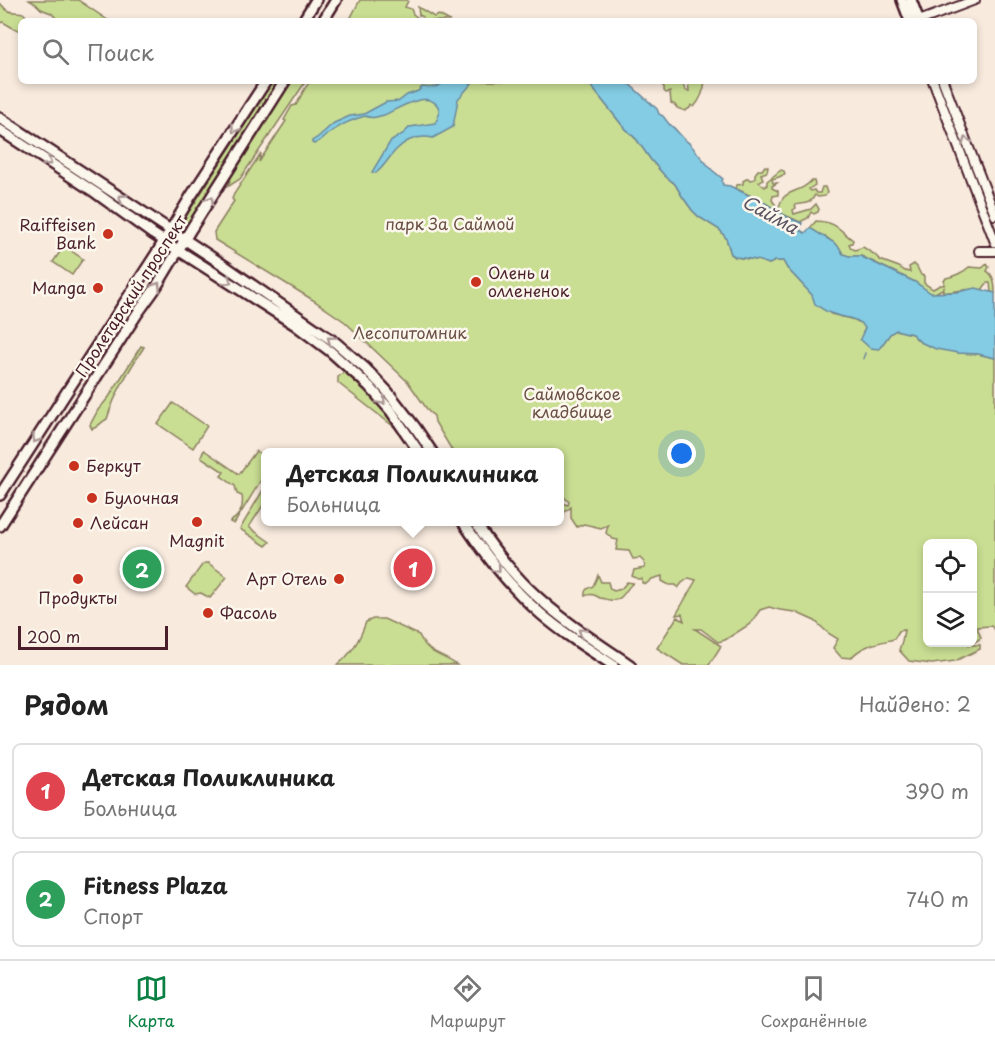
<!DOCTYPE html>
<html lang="ru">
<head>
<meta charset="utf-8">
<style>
	body { margin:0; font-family:"Playpen Sans",sans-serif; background:#f6f6f6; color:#222 }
	.controls { position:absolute; right:18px; bottom:18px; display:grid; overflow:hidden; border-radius:9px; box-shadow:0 3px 9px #0003 }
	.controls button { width:54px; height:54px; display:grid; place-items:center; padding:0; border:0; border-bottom:2px solid #e0e0e0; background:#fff; color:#222; font:30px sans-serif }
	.scale { position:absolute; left:18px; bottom:15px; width:150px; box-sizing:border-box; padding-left:6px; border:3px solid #4a1f2b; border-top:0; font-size:16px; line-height:21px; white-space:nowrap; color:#4a1f2b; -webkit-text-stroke:4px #fbf7ec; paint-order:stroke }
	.you { position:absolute; left:682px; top:454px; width:21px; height:21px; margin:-15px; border:4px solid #fff; border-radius:50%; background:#1a73e8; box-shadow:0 0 0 9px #1a73e833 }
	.badge { display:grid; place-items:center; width:39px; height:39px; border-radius:50%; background:#0b8043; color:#fff; font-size:20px; font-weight:700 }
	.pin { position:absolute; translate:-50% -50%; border:3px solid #fff; box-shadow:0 2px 6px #0006 }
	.popup { position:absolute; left:261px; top:448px; width:303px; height:78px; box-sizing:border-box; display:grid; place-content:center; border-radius:9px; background:#fff; filter:drop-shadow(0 2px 4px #0005); font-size:20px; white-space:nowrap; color:#767676 }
	.popup b { font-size:22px; color:#222 }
	.popup::after { content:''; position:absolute; left:50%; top:100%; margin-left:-12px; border:12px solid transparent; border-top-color:#fff }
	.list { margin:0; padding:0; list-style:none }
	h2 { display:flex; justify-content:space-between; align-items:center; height:78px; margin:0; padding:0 24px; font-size:26px }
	h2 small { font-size:20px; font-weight:400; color:#767676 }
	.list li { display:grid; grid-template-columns:39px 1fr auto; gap:18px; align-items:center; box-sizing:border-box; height:96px; margin:0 12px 12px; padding:0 12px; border:2px solid #e0e0e0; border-radius:9px }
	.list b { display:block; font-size:22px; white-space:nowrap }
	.list p { margin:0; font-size:20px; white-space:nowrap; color:#767676 }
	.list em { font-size:20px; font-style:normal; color:#767676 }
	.icon { flex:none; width:33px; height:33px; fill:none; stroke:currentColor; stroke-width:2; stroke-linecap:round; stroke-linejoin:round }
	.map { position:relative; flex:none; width:995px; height:665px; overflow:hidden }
	.search { position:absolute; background:#fff; box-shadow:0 3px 9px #0003; left:18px; right:18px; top:18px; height:66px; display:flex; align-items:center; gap:15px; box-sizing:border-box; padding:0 21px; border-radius:9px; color:#767676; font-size:22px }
	.sheet { height:294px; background:#fff }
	nav { display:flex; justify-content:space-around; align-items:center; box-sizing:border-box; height:84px; border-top:2px solid #e0e0e0; background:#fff; font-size:16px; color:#767676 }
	nav a { display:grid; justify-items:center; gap:3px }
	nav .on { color:#0b8043 }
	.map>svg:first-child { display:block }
	.green { fill:#c9de93; stroke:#8a7e5f; stroke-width:1.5; fill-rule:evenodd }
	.water { fill:#83cce4; stroke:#6c879a; stroke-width:1.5 }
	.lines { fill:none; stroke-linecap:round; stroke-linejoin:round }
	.stream { stroke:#6c879a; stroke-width:1.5 }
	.minor-casing { stroke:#4a1f2b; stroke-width:12 }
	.major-casing { stroke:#4a1f2b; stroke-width:14 }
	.minor { stroke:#fbf7ec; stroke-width:8 }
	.major { stroke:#fbf7ec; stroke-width:9 }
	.oneway { stroke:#ab9695 }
	.poi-dot { fill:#c8321e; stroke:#fbf7ec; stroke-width:2 }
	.labels { text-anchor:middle; stroke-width:5; stroke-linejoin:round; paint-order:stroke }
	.park-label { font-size:16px; fill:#6a4f45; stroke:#fbf7ec }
	.poi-label { font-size:16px; fill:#4a1f2b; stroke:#fbf7ec; text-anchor:start }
	.street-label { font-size:16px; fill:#4a1f2b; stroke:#fbf7ec }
	.water-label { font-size:18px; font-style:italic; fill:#5b5362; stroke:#fbf7ec }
</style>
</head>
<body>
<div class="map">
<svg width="995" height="665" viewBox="0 0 995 665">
	<rect width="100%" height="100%" fill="#f8eadd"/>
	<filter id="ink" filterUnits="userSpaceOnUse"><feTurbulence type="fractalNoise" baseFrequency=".0167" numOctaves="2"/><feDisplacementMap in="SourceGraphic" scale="12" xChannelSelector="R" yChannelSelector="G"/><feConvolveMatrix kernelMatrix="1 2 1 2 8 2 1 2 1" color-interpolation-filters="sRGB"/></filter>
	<g filter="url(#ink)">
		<path class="green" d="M29,0H78L109,21H59L51,13L41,9L36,4Z
			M360,0H406L408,1L405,7L411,9L413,14L422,21L423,17L419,15L418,7L434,17L439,15L450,21H349Z
			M0,3C3,5 4,9 7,10C17,16 23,6 28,21H21V31L13,28L3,22L0,23Z
			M273,81H281L188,225L183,221Z
			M292,81H306L240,179L229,186H228L233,171Z
			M311,81H587L622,125L637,140L651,160L665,176L675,184L682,196L692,210L699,217L720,230L726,238L731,254L735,257L757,260L769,264L775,261H783L787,268L831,314L855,320L864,325L879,349L890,334L896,330L912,334L920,342L958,353L978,354L995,358V630L991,626L977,627L981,638L970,645H980V649L955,661L932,664L909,661L899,650L902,641L904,630L899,631L894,639C878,643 862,645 851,658L841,657L833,648L838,639L828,633L815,621L795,612L780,610L769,607L760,610L750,624L725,640L718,642L701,629H695L721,646L709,665H683L657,648L677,617L684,621L682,614L676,615L696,580L689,578L682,583L678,588L676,585H669L662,581V576L652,579L646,584L642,583V579H638L632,576L634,570L645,568L644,562L640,558L633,559L629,551L616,550L618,540L613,539L606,533L608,525L601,528L584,524L577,527L571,518V507L560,516V500L565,504L568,505L569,502L564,497L560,499V484L561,485L563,483L560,476V452H453L435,422L434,416L429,412L408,382L345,322L313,300L215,240L214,232L234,201L232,199L234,194L261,153L259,162L286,121L284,120L292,106L296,105C302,96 303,88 311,81ZM928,544H972V642H928Z
			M662,81H677L678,83L683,84L685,90L689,91L688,81H705C704,91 701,99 694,107L691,105L690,108L685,111L677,108L675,105L671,103L670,92L666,93L664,91V87L661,84Z
			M765,166L768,167L767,172L761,174L763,179L759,182L765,187L767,185V181L781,170L784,171L785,174L779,177L772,179L773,183H777L772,186V188L778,191V195L773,196L772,200L777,207L776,210L765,203L735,188L737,185L743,184V181L748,178L750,180L755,179V174L758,170H762Z
			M811,181H814L815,185L809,189L811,191L814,190L816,193H820L822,187H825L827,193L825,196L818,197L815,195C810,205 804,203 795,205L796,208L793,210L794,214L811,209L816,204L819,209L818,212L814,214L811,212L808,218L800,222L778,212C782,186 798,196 811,181Z
			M816,221C837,222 839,230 853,240L852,243L849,244L851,248L855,250L863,247L874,254L880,260L899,267L905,271L910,272L909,267L914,264L917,267L921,275L924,276V283L933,289L940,285H944V281L946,278C953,277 964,272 969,267L982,268L987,264L989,267L987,271C994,275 995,286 995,293L991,292L990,283H987L982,290C971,287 953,292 942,293L944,288L935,293L931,294L915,282L861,256H848L843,254L839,247L826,237L812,231L810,228Z
			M64,246L83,259L72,275L53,262Z
			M141,346L144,347C129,370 115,393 107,419C101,422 98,427 92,429L90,425L98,410L109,397Z
			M344,372L349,373L393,422L411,448L398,430L338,383V377Z
			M173,403L207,426L193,448L158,424Z
			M204,450L239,474L256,451L266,458V472L234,524L230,522C240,516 244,508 242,496L237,494L235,486L221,476L224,472L201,457Z
			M266,485V501L249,527L270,542L266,546L240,529Z
			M205,563H208L227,577L210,598L201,593L195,594L186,587L202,565Z
			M598,575L601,582H608L610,589L614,591L621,589L627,582L633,583C625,589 623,602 610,600C606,600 603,598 600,598C595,595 591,593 585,596C584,589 588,588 593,586Z
			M373,619H384L419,635C429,656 440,653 457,665H337C351,655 360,639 366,622Z"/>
		<path class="water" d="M445,81H474L458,99L453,127L433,138C419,135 406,140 396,150C389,157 385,166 376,173L372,172L390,142L404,133L410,127L435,123C439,117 441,110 437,105C425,90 396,110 384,115C377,117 372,119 365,116C354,119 344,123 334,130C327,134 321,141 314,144L312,143V141L318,137L334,123L350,116L364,114L386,102L399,101L407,95L418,91L422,87C431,88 439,88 445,81Z
			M587,81H626L657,109L659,114L663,116L669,124C677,129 681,138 689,143L712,170L723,179L722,181L723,185L730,186L765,203L789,218L802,223L800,230L805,233L810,228L833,242L839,247L843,254L849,256H860L915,282L931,293L957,292L976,288L995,293V358L978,354L958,353L936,349L920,342L912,334L896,330L890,334L879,349L870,348L860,339L865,328C858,317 844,318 833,314C826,312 821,308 815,304L812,295L787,268L783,261H775L769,264L757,260L736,257L731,254L726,238L720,230L699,217L692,210L682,196L675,184L665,176L651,160L637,140L622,125Z"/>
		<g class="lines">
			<path class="stream" d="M863,359L865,353"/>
			<g class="minor-casing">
				<path id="minor" d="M919,21L975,0
					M933,81L995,242
					M943,81L995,215
					M979,251H995"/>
			</g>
			<g class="major-casing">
				<path id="major" d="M902,0L910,21
					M911,0L919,21
					M303,21L316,0
					M323,21L336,0
					M0,118L225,266L336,343L366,369L387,391L415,427L432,452
					M0,130L96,193L153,234L294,324L330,351L369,386L391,411L419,452
					M0,495L158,251L191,196L266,81
					M463,522C485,555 510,587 541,614C563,633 588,649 613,665
					M475,522C491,546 509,570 530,590C560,619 596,642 630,665
					M0,526L137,314L155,289L191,229L285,81"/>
			</g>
			<use href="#minor" class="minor"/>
			<use href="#major" class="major"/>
		</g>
		<defs><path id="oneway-chevron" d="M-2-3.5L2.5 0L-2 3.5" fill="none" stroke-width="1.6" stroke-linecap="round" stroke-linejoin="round" transform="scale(1.5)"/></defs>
		<g class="oneway">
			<use href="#oneway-chevron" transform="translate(235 129) rotate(122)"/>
			<use href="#oneway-chevron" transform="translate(966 141) rotate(-112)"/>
			<use href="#oneway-chevron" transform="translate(48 162) rotate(33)"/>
			<use href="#oneway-chevron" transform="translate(122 198) rotate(-147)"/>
			<use href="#oneway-chevron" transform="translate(210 200) rotate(-58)"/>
			<use href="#oneway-chevron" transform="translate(228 281) rotate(33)"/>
			<use href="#oneway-chevron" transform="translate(157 286) rotate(-57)"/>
			<use href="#oneway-chevron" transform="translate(331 340) rotate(-143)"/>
			<use href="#oneway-chevron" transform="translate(382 401) rotate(49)"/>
			<use href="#oneway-chevron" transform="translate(36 439) rotate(123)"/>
			<use href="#oneway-chevron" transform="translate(497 569) rotate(50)"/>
			<use href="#oneway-chevron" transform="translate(582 632) rotate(-145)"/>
		</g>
	</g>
	<g class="poi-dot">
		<circle cx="108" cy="234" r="6"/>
		<circle cx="476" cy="282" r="6"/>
		<circle cx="98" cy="288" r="6"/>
		<circle cx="74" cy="466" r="6"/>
		<circle cx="92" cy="498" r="6"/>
		<circle cx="197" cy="522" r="6"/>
		<circle cx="78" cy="523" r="6"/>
		<circle cx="78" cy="579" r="6"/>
		<circle cx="339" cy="579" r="6"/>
		<circle cx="208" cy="613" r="6"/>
	</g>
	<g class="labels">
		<g class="park-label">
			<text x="450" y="230">парк За Саймой</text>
			<text x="410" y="339">Лесопитомник</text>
			<text x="572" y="400">Саймовское<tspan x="572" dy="18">кладбище</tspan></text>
		</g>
		<g class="poi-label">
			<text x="96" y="231" text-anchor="end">Raiffeisen<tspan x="96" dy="18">Bank</tspan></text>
			<text x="488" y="279">Олень и<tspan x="488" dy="18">оллененок</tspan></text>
			<text x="86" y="294" text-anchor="end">Manga</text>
			<text x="86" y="472">Беркут</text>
			<text x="104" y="504">Булочная</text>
			<text x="90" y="529">Лейсан</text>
			<text x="197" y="547" text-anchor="middle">Magnit</text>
			<text x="327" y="585" text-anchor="end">Арт Отель</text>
			<text x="78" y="604" text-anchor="middle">Продукты</text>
			<text x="220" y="619">Фасоль</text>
		</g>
		<g class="street-label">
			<text transform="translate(131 296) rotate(-57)" y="6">Пролетарский проспект</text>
		</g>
		<g class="water-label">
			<text transform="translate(770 215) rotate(29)" y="6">Сайма</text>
		</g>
	</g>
</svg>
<div class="controls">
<button><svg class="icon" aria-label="locate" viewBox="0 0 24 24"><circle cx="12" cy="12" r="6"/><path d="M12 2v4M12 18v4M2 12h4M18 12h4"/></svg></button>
<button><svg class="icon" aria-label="layers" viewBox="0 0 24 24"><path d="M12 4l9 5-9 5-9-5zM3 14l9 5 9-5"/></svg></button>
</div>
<div class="scale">200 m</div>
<div class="you"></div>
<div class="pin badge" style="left:413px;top:568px;background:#e0444e">1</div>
<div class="popup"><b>Детская Поликлиника</b>Больница</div>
<div class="pin badge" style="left:142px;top:569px;background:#2e9e5b">2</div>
<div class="search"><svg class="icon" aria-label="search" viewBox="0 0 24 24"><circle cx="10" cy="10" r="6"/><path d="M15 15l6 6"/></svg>Поиск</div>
</div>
<section class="sheet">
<h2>Рядом<small>Найдено: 2</small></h2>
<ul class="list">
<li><span class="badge" style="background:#e0444e">1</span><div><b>Детская Поликлиника</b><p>Больница</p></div><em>390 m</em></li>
<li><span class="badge" style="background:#2e9e5b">2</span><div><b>Fitness Plaza</b><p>Спорт</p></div><em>740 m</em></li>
</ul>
</section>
<nav>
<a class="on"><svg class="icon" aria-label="map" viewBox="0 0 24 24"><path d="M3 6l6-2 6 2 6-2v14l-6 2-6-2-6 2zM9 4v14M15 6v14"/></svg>Карта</a>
<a><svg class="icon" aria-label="directions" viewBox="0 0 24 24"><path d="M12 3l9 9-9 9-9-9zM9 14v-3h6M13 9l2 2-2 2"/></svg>Маршрут</a>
<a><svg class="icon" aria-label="saved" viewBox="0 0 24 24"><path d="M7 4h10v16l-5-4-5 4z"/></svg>Сохранённые</a>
</nav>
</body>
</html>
